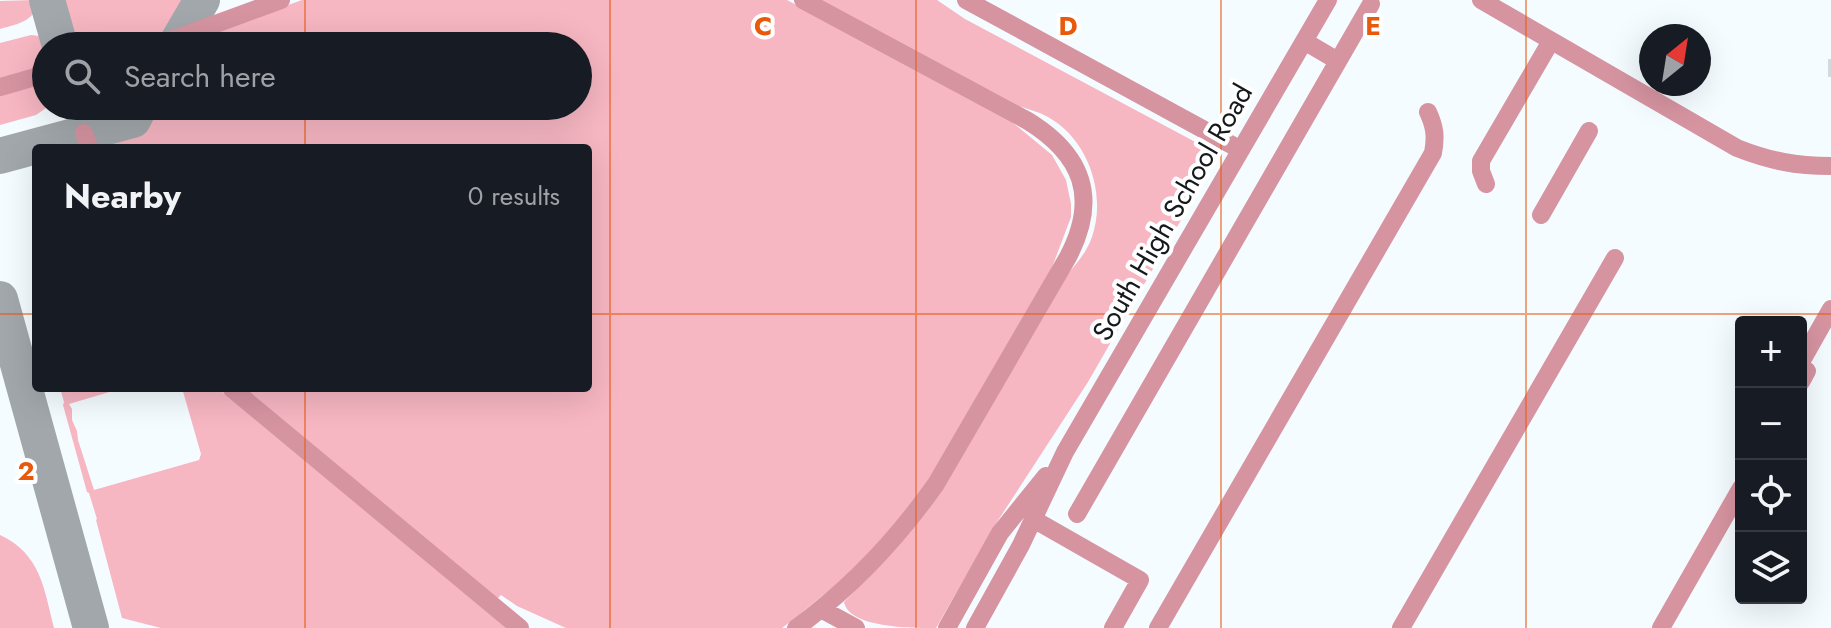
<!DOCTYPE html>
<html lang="en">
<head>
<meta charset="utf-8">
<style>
	body { margin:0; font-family:Jost,sans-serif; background:#242831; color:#f1f3f6 }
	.controls { position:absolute; right:24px; bottom:24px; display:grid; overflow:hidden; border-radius:8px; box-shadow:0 8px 32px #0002 }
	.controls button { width:72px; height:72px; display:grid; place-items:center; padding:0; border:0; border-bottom:2px solid #363941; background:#171b24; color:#f1f3f6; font:40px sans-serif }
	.compass { position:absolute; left:1639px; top:24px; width:72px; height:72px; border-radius:50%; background:#171b24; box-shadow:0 8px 32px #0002; rotate:30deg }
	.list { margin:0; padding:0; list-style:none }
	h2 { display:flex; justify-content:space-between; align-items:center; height:104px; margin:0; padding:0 32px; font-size:34px }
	h2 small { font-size:26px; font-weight:400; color:#9ea1a6 }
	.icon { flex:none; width:44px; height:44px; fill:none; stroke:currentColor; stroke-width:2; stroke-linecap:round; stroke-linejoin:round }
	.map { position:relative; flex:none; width:1831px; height:628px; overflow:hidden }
	.search { position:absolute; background:#171b24; box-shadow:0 8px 32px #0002; left:32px; top:32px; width:560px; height:88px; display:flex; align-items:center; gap:20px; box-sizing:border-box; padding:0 28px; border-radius:44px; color:#9ea1a6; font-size:30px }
	.panel { position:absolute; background:#171b24; box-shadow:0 8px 32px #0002; left:32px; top:144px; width:560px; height:248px; border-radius:8px }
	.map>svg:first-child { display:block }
	.grass { fill:#f6b6c2 }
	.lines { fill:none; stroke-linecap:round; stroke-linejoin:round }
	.taxiway { stroke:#a1a7aa; stroke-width:36 }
	.minor-tunnel { stroke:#d3dadd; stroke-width:18; stroke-dasharray:18 9; stroke-linecap:butt }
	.minor { stroke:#d694a1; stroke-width:18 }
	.grid { fill:none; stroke:#e8590c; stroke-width:2; stroke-opacity:0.55 }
	.labels { text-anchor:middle; stroke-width:8; stroke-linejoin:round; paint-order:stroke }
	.street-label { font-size:28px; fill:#15191b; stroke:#fff }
	.grid-label { font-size:26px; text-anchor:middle; font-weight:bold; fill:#e8590c; stroke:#fff; stroke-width:8; stroke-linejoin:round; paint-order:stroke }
</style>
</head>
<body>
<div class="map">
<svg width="1831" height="628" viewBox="0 0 1831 628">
	<rect width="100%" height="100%" fill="#f5fcff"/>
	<path class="grass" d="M34,0L35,11C28,23 13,25 0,29V1Z
		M58,0H188L169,33L120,46H76L68,33Z
		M302,0H787L1006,117L1052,155L1066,180L1071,204V217L1051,270L948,451L914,502L851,573L782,628H566L517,606L501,595L497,599L240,388H588V148H109L117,140L136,131L154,106H578V46H189L192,40Z
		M817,0H937L965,19L1201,145L1208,157V173L1088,382L997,522L936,628C911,628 849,628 844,602L886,558L1064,278C1075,265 1086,254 1092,237C1107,194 1088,139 1048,117C1037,111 1024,108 1012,104Z
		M31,35L39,36L46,40C46,46 47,55 45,61C40,70 10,76 0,79V43Z
		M46,84V106H49L36,115L0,125V95Z
		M60,388H123L69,404L72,409V420L77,431L78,440L94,490L199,460L201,454L182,388H217L510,628H161L122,618L96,520L97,519L89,493L87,492L63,405L64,402Z
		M0,535C41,554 44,589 54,628H0Z"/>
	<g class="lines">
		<path class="taxiway" d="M47,0L60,46
			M175,46L202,0
			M0,156L133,120L140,106
			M0,299L91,628"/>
		<path class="minor-tunnel" d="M1828,68H1831"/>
		<path class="minor" d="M966,0L1241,150
			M1481,0L1737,148C1770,161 1796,166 1831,166
			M1304,41L1338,61
			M148,46L180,37L281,0
			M0,87L46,74
			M84,133L89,148
			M1486,184L1481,171V161L1551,41
			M1541,215L1589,131
			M1801,362L1831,309
			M1801,382L1807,371
			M231,388L520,628
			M1077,514L1371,4
			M1033,519L1140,580L1113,628
			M821,609L856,628
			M796,628C850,589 897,539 936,484L1068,257C1099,198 1083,155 1028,121L803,0
			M947,628L1000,533L1046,476
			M975,628L1021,545L1065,452L1328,0
			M1158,628L1433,153C1436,137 1435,127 1428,112
			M1401,628L1615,258
			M1661,628L1741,488"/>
	</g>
	<path class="grid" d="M305,0V46M610,0V628M916,0V628M1221,0V628M1526,0V628M305,106V148M0,314H36M588,314H1831M305,388V628"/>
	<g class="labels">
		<g class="street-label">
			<text transform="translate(1172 212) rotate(-60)" y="10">South High School Road</text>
		</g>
	</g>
	<g class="grid-label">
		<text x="763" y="35">C</text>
		<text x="1068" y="35">D</text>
		<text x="1373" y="35">E</text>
		<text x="26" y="480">2</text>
	</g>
</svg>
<div class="controls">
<button>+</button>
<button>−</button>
<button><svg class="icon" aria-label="locate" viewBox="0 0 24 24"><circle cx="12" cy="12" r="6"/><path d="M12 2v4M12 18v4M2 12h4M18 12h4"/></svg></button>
<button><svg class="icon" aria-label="layers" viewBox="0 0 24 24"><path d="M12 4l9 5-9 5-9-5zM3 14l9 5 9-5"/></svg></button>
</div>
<svg class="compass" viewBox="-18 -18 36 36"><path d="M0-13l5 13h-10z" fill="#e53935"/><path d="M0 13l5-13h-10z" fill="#9ea1a6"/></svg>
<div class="search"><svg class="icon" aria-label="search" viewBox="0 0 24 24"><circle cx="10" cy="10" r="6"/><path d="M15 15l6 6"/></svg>Search here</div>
<section class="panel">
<h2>Nearby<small>0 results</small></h2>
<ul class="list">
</ul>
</section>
</div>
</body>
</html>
